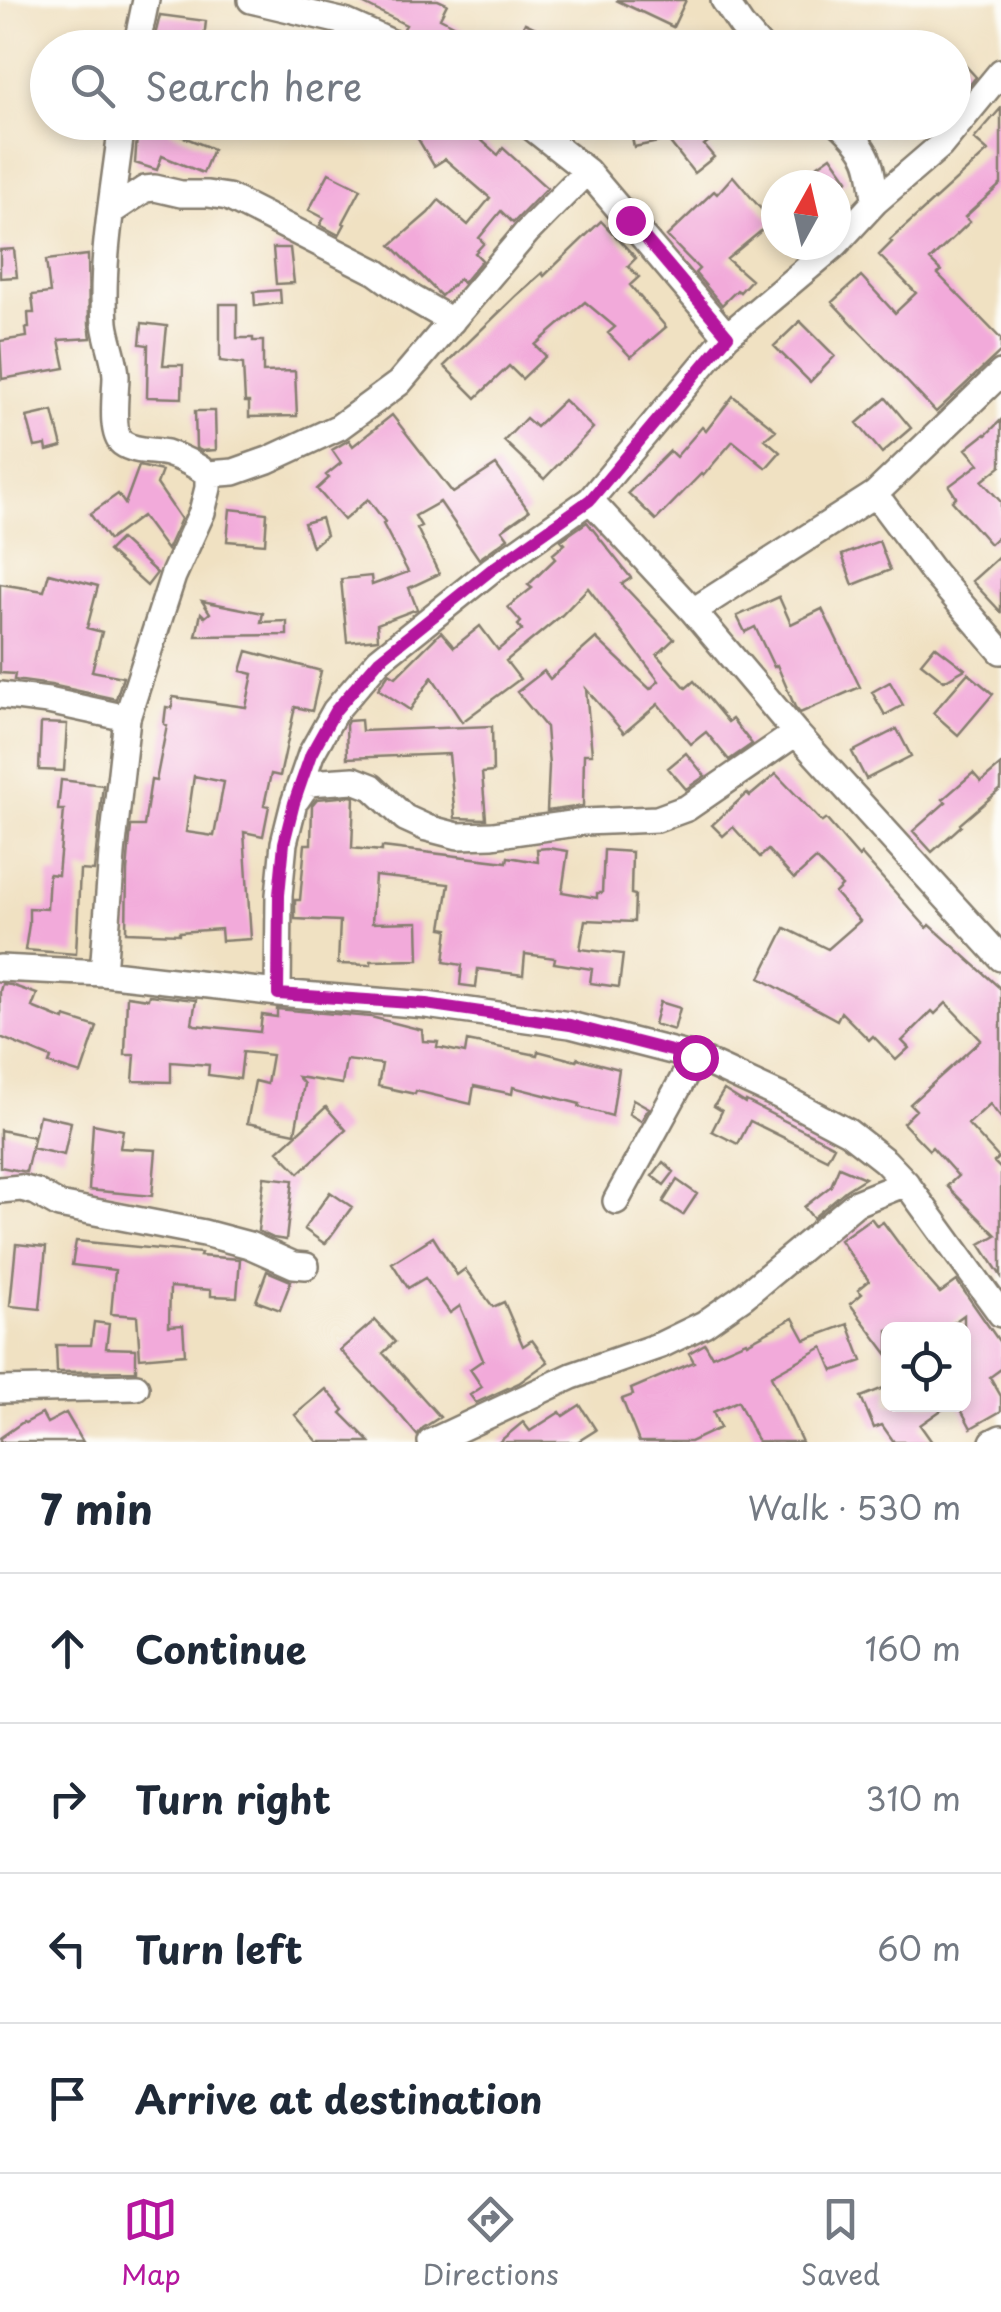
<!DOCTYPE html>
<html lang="en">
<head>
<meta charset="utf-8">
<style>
	body { margin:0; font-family:"Playpen Sans",sans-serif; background:#f6f6f7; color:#1f2937 }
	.controls { position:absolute; right:30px; bottom:30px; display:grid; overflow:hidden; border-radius:15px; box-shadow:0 5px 15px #0003 }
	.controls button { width:90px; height:90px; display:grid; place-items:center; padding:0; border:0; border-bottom:2px solid #e0e1e3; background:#fff; color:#1f2937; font:50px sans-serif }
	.compass { position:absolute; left:761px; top:170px; width:90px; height:90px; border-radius:50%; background:#fff; box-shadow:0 5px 15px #0003; rotate:8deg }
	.stop { position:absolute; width:30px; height:30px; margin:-22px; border:8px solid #b5179e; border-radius:50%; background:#fff }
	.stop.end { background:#b5179e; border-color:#fff; box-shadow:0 2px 10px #0008 }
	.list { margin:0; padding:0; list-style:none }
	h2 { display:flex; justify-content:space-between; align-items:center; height:130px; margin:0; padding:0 40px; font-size:42px }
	h2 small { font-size:32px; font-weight:400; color:#747a83 }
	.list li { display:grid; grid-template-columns:65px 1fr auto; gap:30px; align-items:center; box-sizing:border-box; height:150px; padding:0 40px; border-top:2px solid #e0e1e3 }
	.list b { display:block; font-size:38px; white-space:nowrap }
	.list em { font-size:32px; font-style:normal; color:#747a83 }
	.icon { flex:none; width:55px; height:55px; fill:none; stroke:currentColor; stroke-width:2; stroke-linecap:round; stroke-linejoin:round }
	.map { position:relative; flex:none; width:1001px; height:1442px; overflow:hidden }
	.search { position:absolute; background:#fff; box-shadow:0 5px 15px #0003; left:30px; right:30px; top:30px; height:110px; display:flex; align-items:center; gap:25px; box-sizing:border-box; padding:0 35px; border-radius:55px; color:#747a83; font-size:38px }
	.sheet { height:730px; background:#fff }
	nav { display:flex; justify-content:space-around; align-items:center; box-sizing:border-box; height:140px; border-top:2px solid #e0e1e3; background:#fff; font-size:28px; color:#747a83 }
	nav a { display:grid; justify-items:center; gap:5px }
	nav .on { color:#b5179e }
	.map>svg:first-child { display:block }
	.building { fill:#f2aada; fill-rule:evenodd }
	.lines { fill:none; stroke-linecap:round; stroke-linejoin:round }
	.minor-casing { stroke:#867e6f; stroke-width:30 }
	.minor { stroke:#fff; stroke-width:25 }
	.route { stroke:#b5179e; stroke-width:12 }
</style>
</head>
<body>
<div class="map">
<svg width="1001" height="1442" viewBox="0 0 1001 1442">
	<rect width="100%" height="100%" fill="#fdfcf7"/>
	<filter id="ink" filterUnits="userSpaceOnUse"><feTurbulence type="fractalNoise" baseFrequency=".01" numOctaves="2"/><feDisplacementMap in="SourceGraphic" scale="20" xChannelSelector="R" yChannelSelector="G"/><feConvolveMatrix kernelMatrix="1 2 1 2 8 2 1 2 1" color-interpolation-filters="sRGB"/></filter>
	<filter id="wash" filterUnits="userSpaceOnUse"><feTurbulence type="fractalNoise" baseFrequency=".0048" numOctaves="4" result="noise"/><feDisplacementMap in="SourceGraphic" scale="40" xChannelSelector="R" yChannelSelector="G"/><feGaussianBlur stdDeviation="2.25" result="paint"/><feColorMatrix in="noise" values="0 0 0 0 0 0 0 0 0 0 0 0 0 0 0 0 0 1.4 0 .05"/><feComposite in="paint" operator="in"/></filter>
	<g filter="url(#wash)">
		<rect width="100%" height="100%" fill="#f0e1c2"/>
		<g id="blocks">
			<path class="building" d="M356,0H438L447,4L440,18L499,48H434L403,30L406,25Z
				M616,0H686L673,27Z
				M160,15L206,21L203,48L153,44Z
				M525,23L578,48H514Z
				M954,53L976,77L960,97L954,90Z
				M1001,108V184L965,217L970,222L930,260L941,271L938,274L1001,339V351L936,412L832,302L861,276L895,313L916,293L879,255L892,242L890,240L988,151L974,139Z
				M138,122H172L169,131L213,149L203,173L162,156L157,170L135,163Z
				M445,122H466L471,131L498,155L503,148L547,188L513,223L501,211L479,238L484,243L475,253L482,260L463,283L459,279L441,296L391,245L428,213L439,200L468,225L490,198L445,159L434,166L418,139Z
				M629,122H688L690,133L702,124L713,138L704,145L714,157L694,173L668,140L634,147Z
				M831,156L848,180L840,185H790Z
				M329,173L361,189L343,223L345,224L339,235L320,225L324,218L309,210Z
				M733,176L772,222L727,259L751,280L740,292L737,290L722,305L695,273L699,269L667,236L714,191L717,194Z
				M601,221L636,258L628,266L639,277L630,285L666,327L631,357L608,333L615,327L585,302L535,345L546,356L522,379L509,366L476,398L444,366L516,296L542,273L544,276Z
				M273,248H290L294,283L276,284Z
				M14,249L17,277L0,278V250Z
				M88,255L89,324L91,338L59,340L65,368L2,379L0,341L27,337L26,328H29L28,313H34L32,295L50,293L46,260Z
				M280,290L281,303L255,306L254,292Z
				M220,304H237V338H253V341H263V372L295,371L297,416L249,417V402H245L243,364L220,361Z
				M800,321L835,356L810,382L774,346Z
				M142,323L167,326L163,365H183L182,398L147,397L148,345L140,344Z
				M733,396L776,430L765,439L780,452L766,468L733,441L703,476L701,474L656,520L628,493L670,451L676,457L702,427L706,431Z
				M886,398L911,428L882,453L857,423Z
				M564,400L593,428L544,479L504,441L526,418L536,427Z
				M53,411L62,447L47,451L46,445L35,447L27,417Z
				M195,411H215L216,450L202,451L196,448Z
				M392,415L453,493L496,465L529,511L502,530L508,538L479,559L440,502L415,516L421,526L417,528L439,574L409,588L417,609L377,624L378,639L347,642L341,579L371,576L372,585L408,572L383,524L385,522L368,499L344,520L317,489L329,478L326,475L341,463L332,450L349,440L353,446Z
				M1001,420V466L982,481L1001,502V534L990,544L952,501L956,497L949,486L979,464L966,449L985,434L986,435Z
				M139,466L162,471L157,484L181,519L167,550L142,516L109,540L90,514L118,494L125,504Z
				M230,509L267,513L265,544L227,541Z
				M321,518L326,535L312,547L304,523Z
				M587,522L631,578L622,584L674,639L657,655L686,688L694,681L728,722L732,719L752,744L729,760L706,732L691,744L658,704L624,733L586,689L592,754H584L583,806L547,811L549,766L546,727L517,692L544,671L550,679L596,638L650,689L659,681L588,588L562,615L506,661L520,679L462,722L432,677L410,710L378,689L389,673L396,677L441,632L454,647L480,626L498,650L522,630L518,625L521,622L508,607L532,588L528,585L556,558L553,554L565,544L561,540Z
				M120,539L157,573L147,586L108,551Z
				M879,541L890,570L853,585L842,555Z
				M1001,555V612L972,581Z
				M49,573L98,586L87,628L102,632L92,671L123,677L116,699L51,685L14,680L15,674L0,673V584L44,591Z
				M779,597L791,624L822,609L860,687L800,713L795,707L777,665L774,667L755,627L745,632L737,616Z
				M202,601L263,613L261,622L287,621V635L196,636L201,613L205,617L210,613Z
				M935,646L965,669L944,681L921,663Z
				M247,651L321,671L312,711L295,707L280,776L271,774L264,805L269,806L263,836L244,832L251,939L222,941L221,929L179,932V934L126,932L127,871L131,826H144L151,780L156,781L167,725L164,724L166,707L172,708L173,697L246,707L253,674L241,671ZM194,776L224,782L214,836L186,832Z
				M968,673L993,694L958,735L933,713Z
				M890,682L903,705L885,715L872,692Z
				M361,720L362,731L492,726L493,772L482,773L486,819L455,818L449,754L347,758L346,725L348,721Z
				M41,723L67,724L64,771L39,770Z
				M897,729L911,756L866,779L852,752Z
				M686,753L705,776L686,789L668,768Z
				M1001,765V789L960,824L961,826L932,852L913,831L946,802L943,799L973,773L981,782Z
				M776,774L822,822L826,819L859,857L861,854L927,928L930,925L1001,989V1118L990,1104L968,1124L999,1158L994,1162L1001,1169V1276L980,1244L996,1235L947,1186L958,1176L932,1147L929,1150L903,1123L916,1110L910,1104L981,1040L946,1003L935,1014L932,1011L902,1041L909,1048L896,1060L873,1036L869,1040L841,1012L837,1020L760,978L785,928L828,949L860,921L835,893L842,886L816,859L794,879L768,850L760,857L733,827L723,836L712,825L747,793L750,796Z
				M61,780L103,785L94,871L80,870L76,954L25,950L29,924V908L47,909L49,874L58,875L64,810H58Z
				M351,796L354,797L352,848L382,851V847L507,862L508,857L538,862L537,849L548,848L568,851L562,892L597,898V893H602L604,850L632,852L631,894L635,895L634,922L585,920L580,949L623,954L619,987L590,983L592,969L554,963L555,958L525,954L523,975L478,969L476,987L460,985L462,965L444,962L448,929L442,928L449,884L375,876L372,923L418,922L419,960L371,961V965L338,964L340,921L295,919V900H300L305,844H311L312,805L317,799Z
				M2,984L11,985L37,994L32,1007L64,1020L65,1017L97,1027L81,1074L49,1064L51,1058L0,1037V991Z
				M149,995L196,1000L192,1023L195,1025L260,1032L262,1015L277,1017V1009L371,1017L422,1030L423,1041L438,1042L437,1047L465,1053L467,1041L537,1055L538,1051L576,1061L577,1058L619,1069L612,1116L579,1107L580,1104L513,1087L512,1094L474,1086L471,1104L416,1091L415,1094L378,1086L382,1064L346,1060L342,1084L298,1077L304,1084L295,1133L247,1123L255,1081L267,1084L272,1055L243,1052L240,1079L208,1075L209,1065L171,1062V1082L133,1081L135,1055H125L127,996L148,999Z
				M660,1002L680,1008L674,1030L654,1024Z
				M724,1090L745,1103L746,1101L834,1146L827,1159L750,1121L738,1144L712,1131L722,1111L714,1106Z
				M633,1099L649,1108L641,1121L629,1114Z
				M326,1107L346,1130L299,1173L278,1151Z
				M39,1115L71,1122L64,1155L32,1148Z
				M93,1124L123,1130L120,1148L156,1150L152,1196L89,1190Z
				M0,1130L34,1137L26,1172L0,1167Z
				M663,1162L674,1172L664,1185L652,1176Z
				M839,1167L865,1178L846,1190L813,1218L804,1207L831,1186Z
				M264,1177L293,1180L286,1240L273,1238L258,1231Z
				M677,1180L697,1194L683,1215L663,1202Z
				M330,1192L352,1207L325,1244L304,1229Z
				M871,1218L877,1226L883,1222L911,1260L940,1293L957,1281L1001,1344V1369L990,1377L1001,1396V1411L971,1428L958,1404H964V1315L943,1330H888V1355L850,1304L862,1294L858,1290L869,1281L840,1240Z
				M433,1237L457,1275L465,1269L493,1307L504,1302L523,1346L532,1340L548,1362L519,1383L476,1403L470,1395L482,1387L470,1369L483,1360L460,1306L450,1313L425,1278L408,1288L392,1263Z
				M76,1241L201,1253L200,1256L240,1259L237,1297L211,1296V1290L170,1287L169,1326L183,1325L185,1354L140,1358L137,1316L111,1314L115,1270L72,1265Z
				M16,1244L46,1247L40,1309L10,1306Z
				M267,1271L291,1281L280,1310L256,1301Z
				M793,1318L805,1340L848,1324L862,1361L833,1371L823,1347L771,1376L802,1442H758L738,1401L713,1412L720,1428L690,1442H639L622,1399L633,1395L631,1389L694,1362L689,1353L705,1344L712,1356L746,1341L747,1343Z
				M375,1320L395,1342L383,1353L440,1417L423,1428L417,1435L390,1403L340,1350Z
				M94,1322L109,1324L106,1348L136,1349V1371L57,1372L56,1345H91Z
				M888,1386V1404H950L920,1425L932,1442H894L882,1425L874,1428L861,1397Z
				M326,1389L344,1410L341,1413L370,1442H318L295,1415Z
				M580,1405L596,1430L577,1442H499L523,1422L530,1431L560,1412L563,1416Z
				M66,1413L83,1442H0V1438L23,1422L25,1423L42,1414L47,1423Z"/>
		</g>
	</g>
	<g filter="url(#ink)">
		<use href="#blocks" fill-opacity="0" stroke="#867e6f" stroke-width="2.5"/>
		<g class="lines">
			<g class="minor-casing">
				<path id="minor" d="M251,0L345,22L403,48
					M724,0L741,25L761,48
					M136,48L146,0
					M122,122C115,186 100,259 105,323C107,341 115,357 116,376C116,391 110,433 122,443C134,452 153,450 167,453C182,458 196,465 208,474L234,472L268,460L339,427L399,383L527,232L587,171
					M525,122L587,171L727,336
					M838,122C869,150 872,162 875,202
					M112,211L145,189L155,188L181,194H208L228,197L376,272L412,298L452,321
					M836,244L875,202L940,146L1001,72
					M875,494L934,573L1001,651
					M590,500L693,611L796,733L1001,958
					M693,611L875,494L1001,373
					M0,695L48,701L127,718
					M297,799L308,783L354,780L372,787L405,818L427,828L458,836L493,835L584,822L657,819L687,808L796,733
					M0,968L103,973L278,993L426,1005L570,1025L695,1057L780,1096L848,1132L885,1161L906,1183L1001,1314
					M103,973L112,854L127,718L173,576L202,512L208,488V474
					M278,993L279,895L284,843L294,803L311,754L335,711L379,660L491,570L590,500L727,336L835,245
					M0,1190L21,1188L36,1192L59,1205L204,1233L249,1245L294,1265L306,1266
					M616,1201L695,1057
					M0,1390L136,1387
					M431,1442L572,1376L661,1345L704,1324L744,1296L856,1203L906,1183
					M993,1442L1001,1438"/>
			</g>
			<use href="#minor" class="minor"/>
		</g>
	</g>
	<g class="lines" filter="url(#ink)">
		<path class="route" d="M630,220L728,336L590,500L491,570L379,660L335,711L311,754L294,803L284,843L279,895L278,994L426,1004L570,1025L695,1057"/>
	</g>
</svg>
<div class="controls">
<button><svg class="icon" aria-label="locate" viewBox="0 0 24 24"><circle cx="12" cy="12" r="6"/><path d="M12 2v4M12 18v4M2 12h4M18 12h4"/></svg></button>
</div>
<svg class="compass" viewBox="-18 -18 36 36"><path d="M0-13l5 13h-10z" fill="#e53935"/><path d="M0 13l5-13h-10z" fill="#747a83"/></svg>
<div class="stop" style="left:695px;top:1057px"></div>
<div class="stop end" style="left:630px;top:220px"></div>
<div class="search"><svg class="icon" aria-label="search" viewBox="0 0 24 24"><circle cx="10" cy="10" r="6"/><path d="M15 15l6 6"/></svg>Search here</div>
</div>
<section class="sheet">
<h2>7 min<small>Walk · 530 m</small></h2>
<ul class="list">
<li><svg class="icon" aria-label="ahead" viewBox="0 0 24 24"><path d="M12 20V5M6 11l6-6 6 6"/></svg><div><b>Continue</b></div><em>160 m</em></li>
<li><svg class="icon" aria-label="right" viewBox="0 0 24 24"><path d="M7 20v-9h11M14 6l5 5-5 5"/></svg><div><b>Turn right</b></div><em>310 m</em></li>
<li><svg class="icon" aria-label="left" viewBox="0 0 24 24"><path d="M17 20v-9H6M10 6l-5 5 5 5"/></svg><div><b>Turn left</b></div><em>60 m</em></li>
<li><svg class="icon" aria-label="arrive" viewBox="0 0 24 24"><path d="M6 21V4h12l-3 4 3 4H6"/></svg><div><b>Arrive at destination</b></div></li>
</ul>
</section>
<nav>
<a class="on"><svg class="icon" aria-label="map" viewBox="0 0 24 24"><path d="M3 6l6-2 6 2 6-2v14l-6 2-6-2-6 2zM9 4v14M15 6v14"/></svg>Map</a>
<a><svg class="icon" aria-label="directions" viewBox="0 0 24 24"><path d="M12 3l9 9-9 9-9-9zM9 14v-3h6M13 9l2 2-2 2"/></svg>Directions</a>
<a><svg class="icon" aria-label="saved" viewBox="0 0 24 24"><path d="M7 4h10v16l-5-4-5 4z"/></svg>Saved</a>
</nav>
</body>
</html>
